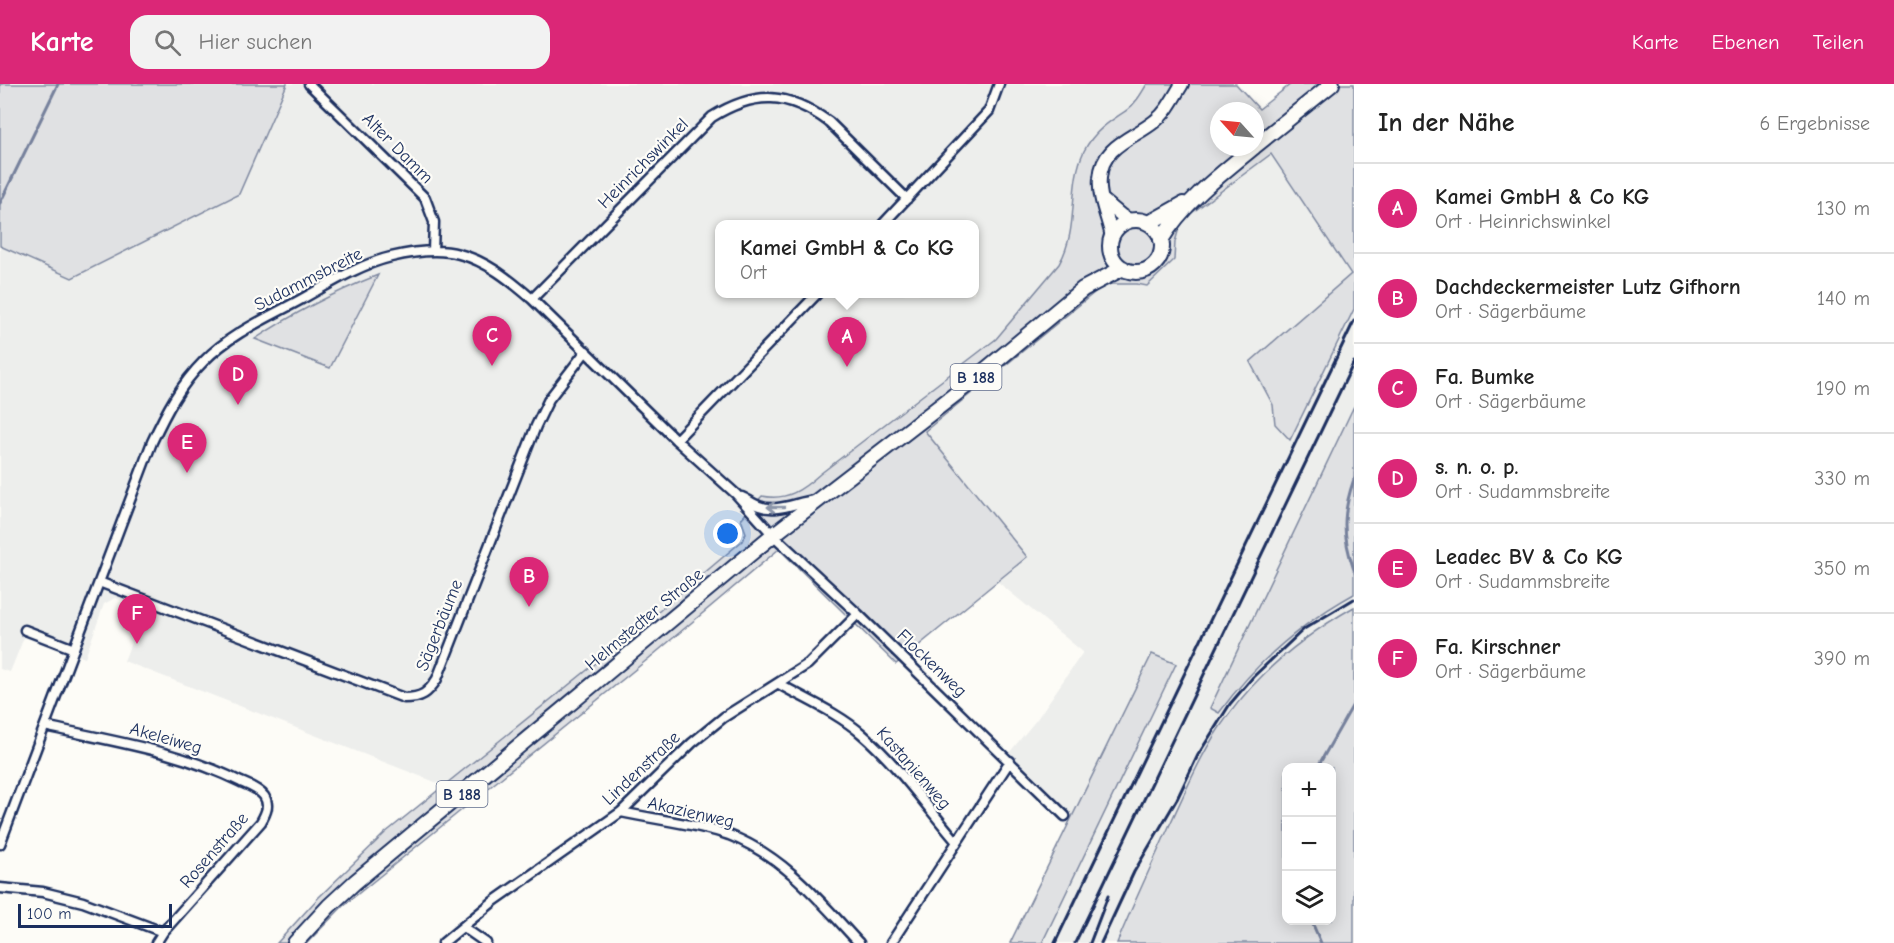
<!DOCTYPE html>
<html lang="de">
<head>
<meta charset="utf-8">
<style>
	body { margin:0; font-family:"Comic Neue",sans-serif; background:#f2f2f2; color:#222 }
	.controls { position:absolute; right:18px; bottom:18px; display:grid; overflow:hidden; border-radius:12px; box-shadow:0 3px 15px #0003 }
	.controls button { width:54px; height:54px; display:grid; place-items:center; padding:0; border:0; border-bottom:2px solid #e0e0e0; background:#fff; color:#222; font:30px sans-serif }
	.compass { position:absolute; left:1210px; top:18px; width:54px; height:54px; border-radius:50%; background:#fff; box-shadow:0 3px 15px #0003; rotate:297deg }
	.scale { position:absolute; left:18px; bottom:15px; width:154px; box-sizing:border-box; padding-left:6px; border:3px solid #1b2f5e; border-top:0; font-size:16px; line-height:21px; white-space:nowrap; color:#1b2f5e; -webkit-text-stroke:4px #fdfcf7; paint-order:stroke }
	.you { position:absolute; left:728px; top:450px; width:21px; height:21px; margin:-15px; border:4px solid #fff; border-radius:50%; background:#1a73e8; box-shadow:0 0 0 9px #1a73e833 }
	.badge { display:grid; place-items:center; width:39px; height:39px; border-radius:50%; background:#db2777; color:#fff; font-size:20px; font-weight:700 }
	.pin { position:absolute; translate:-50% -50px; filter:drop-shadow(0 2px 3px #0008) }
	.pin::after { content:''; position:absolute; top:32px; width:21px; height:18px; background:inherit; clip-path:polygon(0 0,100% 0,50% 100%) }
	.popup { position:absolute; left:715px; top:136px; width:264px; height:78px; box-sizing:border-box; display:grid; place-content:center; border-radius:12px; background:#fff; filter:drop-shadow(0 2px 4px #0005); font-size:20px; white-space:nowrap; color:#767676 }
	.popup b { font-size:22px; color:#222 }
	.popup::after { content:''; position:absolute; left:50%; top:100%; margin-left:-12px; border:12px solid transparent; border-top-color:#fff }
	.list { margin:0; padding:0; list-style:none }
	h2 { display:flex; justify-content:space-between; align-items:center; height:78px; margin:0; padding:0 24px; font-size:26px }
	h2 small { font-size:20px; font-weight:400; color:#767676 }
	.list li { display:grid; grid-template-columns:39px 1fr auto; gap:18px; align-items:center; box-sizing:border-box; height:90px; padding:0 24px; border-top:2px solid #e0e0e0 }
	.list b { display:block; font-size:22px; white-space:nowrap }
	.list p { margin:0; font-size:20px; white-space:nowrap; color:#767676 }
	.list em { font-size:20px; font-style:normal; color:#767676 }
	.icon { flex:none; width:33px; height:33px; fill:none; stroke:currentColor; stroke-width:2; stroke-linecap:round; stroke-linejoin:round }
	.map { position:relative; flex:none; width:1354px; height:859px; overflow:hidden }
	header { display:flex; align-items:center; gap:36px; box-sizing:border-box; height:84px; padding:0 30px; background:#db2777; color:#fff }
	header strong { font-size:28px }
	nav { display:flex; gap:33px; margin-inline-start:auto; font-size:21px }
	.search { width:420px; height:54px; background:#f2f2f2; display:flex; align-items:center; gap:15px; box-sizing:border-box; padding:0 21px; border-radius:18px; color:#767676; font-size:22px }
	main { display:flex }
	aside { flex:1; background:#fff }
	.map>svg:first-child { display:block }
	.built { fill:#edeeec; fill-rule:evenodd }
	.green { fill:#e0e1e3; stroke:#7e88a0; stroke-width:1.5; fill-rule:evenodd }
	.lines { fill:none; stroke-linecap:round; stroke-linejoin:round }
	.stream { stroke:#76819c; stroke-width:3 }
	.street-casing { stroke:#1b2f5e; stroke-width:13 }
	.secondary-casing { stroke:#1b2f5e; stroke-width:16 }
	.primary-casing { stroke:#1b2f5e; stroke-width:18 }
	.street { stroke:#fdfcf7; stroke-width:8 }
	.secondary { stroke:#fdfcf7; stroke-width:12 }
	.primary { stroke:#fdfcf7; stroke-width:14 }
	.rail { stroke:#1b2f5e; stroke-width:3 }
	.oneway { stroke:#8c96aa }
	.labels { text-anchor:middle; stroke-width:4.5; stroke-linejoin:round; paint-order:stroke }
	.shield { fill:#fdfcf7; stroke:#5f6c8c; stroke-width:1.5 }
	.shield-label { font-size:16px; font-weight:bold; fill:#1b2f5e }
	.street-label { font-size:18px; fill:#1b2f5e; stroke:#fdfcf7 }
</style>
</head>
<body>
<header>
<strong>Karte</strong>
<div class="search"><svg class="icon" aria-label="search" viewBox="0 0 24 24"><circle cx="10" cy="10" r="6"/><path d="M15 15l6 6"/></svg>Hier suchen</div>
<nav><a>Karte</a><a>Ebenen</a><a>Teilen</a></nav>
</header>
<main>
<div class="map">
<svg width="1354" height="859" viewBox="0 0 1354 859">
	<rect width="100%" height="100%" fill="#fdfcf7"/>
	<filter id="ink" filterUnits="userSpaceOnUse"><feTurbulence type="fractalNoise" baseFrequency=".0167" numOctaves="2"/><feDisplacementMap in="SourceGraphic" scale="12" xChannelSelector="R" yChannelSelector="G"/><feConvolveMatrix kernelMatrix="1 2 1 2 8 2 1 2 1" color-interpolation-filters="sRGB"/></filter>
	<g filter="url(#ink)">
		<path class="built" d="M287,0H1147L1139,14L1128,25L1103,42L1084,67L1078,87L1074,133L1065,170L1059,180L996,255L820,390L804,404L786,413L777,414L762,412L743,440L746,449L742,457L632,550L443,701L124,577L138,541L129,538L135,521L115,514L104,520L85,574L25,551L10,588L0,585V162L72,194L238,110ZM720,140H974V210H720Z
			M1272,69L1351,190L1250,278L1273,321L1275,340L1290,356L1354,225V322L1210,624L1219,629L1236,606L1258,582L1302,543L1354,510V523L1331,536L1288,568L1263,590L1226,634L1195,687L1117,859H1042L1085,768L1152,571L1068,742L1000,680L1037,635L1083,568L998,498L1027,473L925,347L1105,200H1137L1147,202L1174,176L1175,158L1181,137Z"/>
		<path class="green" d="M0,0H287L239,110L72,194L0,162Z
			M1147,0H1236L1259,25L1291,0H1354V225L1290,356L1275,340L1273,321L1250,278L1351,190L1271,70L1181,137L1175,158L1174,176L1147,202L1137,200H1105L925,347L1027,473L896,580L779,465L653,571L343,822L307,859H277L319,813L385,749L632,550L742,457L746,449L741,435L762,412C787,417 802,406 820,390L996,255L1059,180C1080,144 1067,103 1084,67C1094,47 1110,37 1127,26C1136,19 1141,10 1147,0ZM1219,27H1255V63H1219Z
			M378,191L330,284L255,255C294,229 335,208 378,191Z
			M1354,322V510C1300,540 1255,579 1219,629L1210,624Z
			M1354,523V859H1117C1134,818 1153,778 1171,738C1188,702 1203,665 1227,633C1260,587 1305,551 1354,523ZM1286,684H1332V836H1286Z
			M1152,570L1176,580L1042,859H1010Z"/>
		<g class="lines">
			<path class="stream" d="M0,119L58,0
				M1354,395C1342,430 1342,451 1354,486
				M1317,684L1354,619
				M1311,836L1321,859"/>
			<g class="street-casing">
				<path id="street" d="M309,0L425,114L434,138L433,167
					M883,140L989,27L999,0
					M532,215L712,33C756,6 788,8 829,38L907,115
					M676,356L817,210
					M742,413C747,415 753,420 759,422C778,429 796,418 815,416
					M99,498L404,614C422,614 428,609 437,595L536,342L549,315L586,267
					M25,546L74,565
					M779,600C807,616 838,629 862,650C898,681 926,722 957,758
					M45,642C114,658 177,666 241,698C248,701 259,705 264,712C270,721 266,729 261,738L163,848L156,859
					M621,728C656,736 695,739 729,751C784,772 821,818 859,859
					M0,760L152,358C166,328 180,301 204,277C230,250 267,234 300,216C329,200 358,181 391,173C412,168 437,164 459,170C487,177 510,196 532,215L676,356L736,410L773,451L858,530L1065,732
					M0,804L43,808L83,818L163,848
					M463,843L486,859
					M443,859L494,817L621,728L692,659L724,633L808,580L858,530
					M891,859L1010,677"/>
			</g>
			<g class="secondary-casing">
				<path id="secondary" d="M1103,116L1122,132L1131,137
					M1112,153C1108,133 1098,114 1100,94C1102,61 1133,55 1155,37C1167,28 1174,13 1182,0"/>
			</g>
			<g class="primary-casing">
				<path id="primary" d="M1255,62L1332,0
					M1110 162a26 26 0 1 1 52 0a26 26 0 1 1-52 0Z
					M1149,139L1183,120
					M1161,156C1183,119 1221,90 1254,63
					M295,859L329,822L355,798L773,451L966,302L1083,205L1123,184"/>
			</g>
			<use href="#street" class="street"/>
			<use href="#secondary" class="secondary"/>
			<use href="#primary" class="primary"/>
			<path class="rail" d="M1055,859L1354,237
				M1075,859L1354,278
				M1090,859L1108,812
				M1101,859L1134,788L1177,715L1198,671L1230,620L1253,593L1304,545L1354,515"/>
		</g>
		<defs><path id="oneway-shaft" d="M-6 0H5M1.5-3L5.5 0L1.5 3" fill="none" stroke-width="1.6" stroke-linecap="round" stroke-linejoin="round" transform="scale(1.5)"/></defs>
		<use class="oneway" href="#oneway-shaft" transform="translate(776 423) rotate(180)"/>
	</g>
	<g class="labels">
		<g class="shield">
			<rect x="950.5" y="280" width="51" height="26" rx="4.5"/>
			<rect x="436.5" y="697" width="51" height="26" rx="4.5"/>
		</g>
		<g class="shield-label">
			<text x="976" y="299">B 188</text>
			<text x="462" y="716">B 188</text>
		</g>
		<g class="street-label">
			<text transform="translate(398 64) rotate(45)" y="6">Alter Damm</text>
			<text transform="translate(643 79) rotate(-45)" y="6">Heinrichswinkel</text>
			<text transform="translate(308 195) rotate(-27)" y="6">Sudammsbreite</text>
			<text transform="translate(644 535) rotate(-40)" y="6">Helmstedter Straße</text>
			<text transform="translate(439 541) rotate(-68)" y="6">Sägerbäume</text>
			<text transform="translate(932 579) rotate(44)" y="6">Flockenweg</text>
			<text transform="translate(166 654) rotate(16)" y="6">Akeleiweg</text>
			<text transform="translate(641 684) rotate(-43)" y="6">Lindenstraße</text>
			<text transform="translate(914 684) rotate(49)" y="6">Kastanienweg</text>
			<text transform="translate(691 728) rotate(13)" y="6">Akazienweg</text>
			<text transform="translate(214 766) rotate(-49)" y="6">Rosenstraße</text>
		</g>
	</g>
</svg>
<div class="controls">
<button>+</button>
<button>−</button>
<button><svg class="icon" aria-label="layers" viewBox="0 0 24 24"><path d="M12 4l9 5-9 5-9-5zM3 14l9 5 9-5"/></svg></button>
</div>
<svg class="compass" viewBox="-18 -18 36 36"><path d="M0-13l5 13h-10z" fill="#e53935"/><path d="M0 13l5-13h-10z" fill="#767676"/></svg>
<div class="scale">100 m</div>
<div class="you"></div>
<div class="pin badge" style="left:847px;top:283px">A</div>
<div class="popup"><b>Kamei GmbH &amp; Co KG</b>Ort</div>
<div class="pin badge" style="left:529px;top:523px">B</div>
<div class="pin badge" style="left:492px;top:282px">C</div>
<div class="pin badge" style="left:238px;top:321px">D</div>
<div class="pin badge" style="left:187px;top:389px">E</div>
<div class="pin badge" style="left:137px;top:560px">F</div>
</div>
<aside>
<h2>In der Nähe<small>6 Ergebnisse</small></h2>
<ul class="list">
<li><span class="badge">A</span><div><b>Kamei GmbH &amp; Co KG</b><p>Ort · Heinrichswinkel</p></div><em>130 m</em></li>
<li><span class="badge">B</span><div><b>Dachdeckermeister Lutz Gifhorn</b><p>Ort · Sägerbäume</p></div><em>140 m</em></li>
<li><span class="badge">C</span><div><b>Fa. Bumke</b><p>Ort · Sägerbäume</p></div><em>190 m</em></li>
<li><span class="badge">D</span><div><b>s. n. o. p.</b><p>Ort · Sudammsbreite</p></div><em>330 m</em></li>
<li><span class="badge">E</span><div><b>Leadec BV &amp; Co KG</b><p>Ort · Sudammsbreite</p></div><em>350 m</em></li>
<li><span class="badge">F</span><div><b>Fa. Kirschner</b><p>Ort · Sägerbäume</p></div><em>390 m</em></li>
</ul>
</aside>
</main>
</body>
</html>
